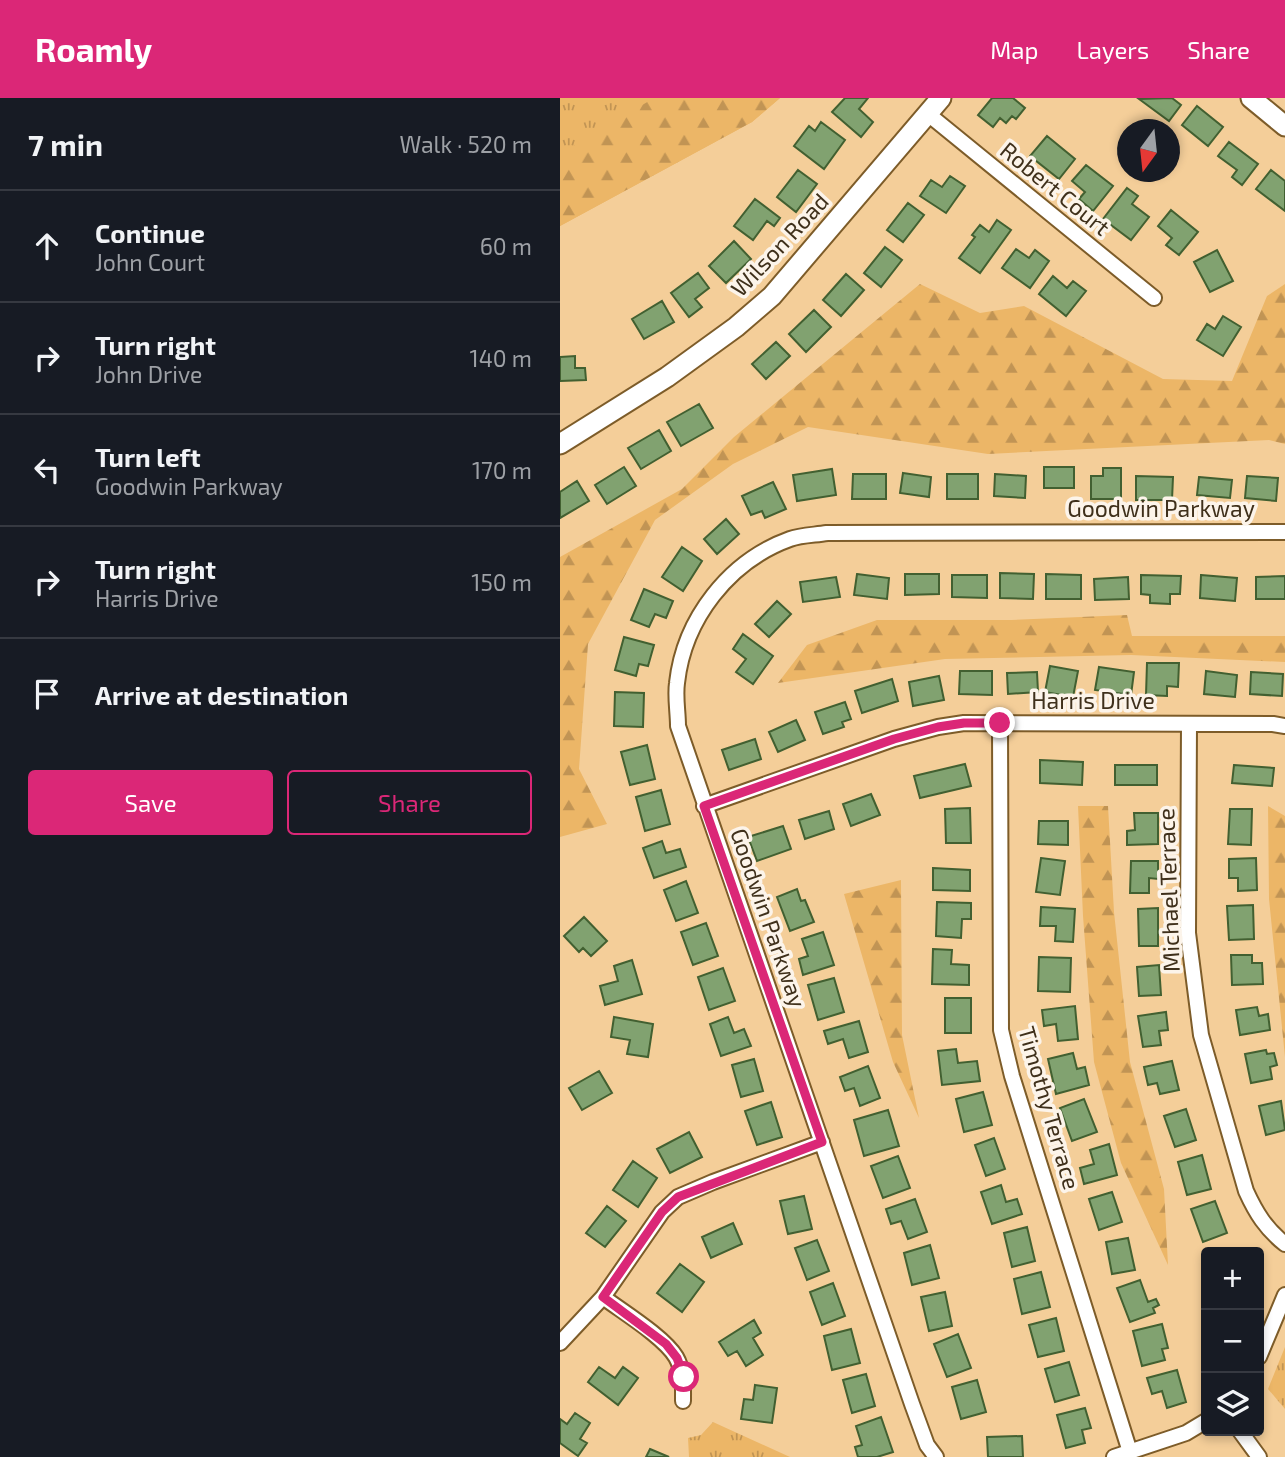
<!DOCTYPE html>
<html lang="en">
<head>
<meta charset="utf-8">
<style>
	body { margin:0; font-family:"Exo 2",sans-serif; background:#20242c; color:#f1f3f6 }
	.controls { position:absolute; right:21px; bottom:21px; display:grid; overflow:hidden; border-radius:7px; box-shadow:0 4px 10px #0003 }
	.controls button { width:63px; height:63px; display:grid; place-items:center; padding:0; border:0; border-bottom:2px solid #363941; background:#171b24; color:#f1f3f6; font:35px sans-serif }
	.compass { position:absolute; left:557px; top:21px; width:63px; height:63px; border-radius:50%; background:#171b24; box-shadow:0 4px 10px #0003; rotate:195deg }
	.stop { position:absolute; width:21px; height:21px; margin:-16px; border:5px solid #db2777; border-radius:50%; background:#fff }
	.stop.end { background:#db2777; border-color:#fff; box-shadow:0 2px 7px #0008 }
	.list { margin:0; padding:0; list-style:none }
	h2 { display:flex; justify-content:space-between; align-items:center; height:91px; margin:0; padding:0 28px; font-size:30px }
	h2 small { font-size:23px; font-weight:400; color:#9ea1a6 }
	.list li { display:grid; grid-template-columns:46px 1fr auto; gap:21px; align-items:center; box-sizing:border-box; height:112px; padding:0 28px; border-top:2px solid #363941 }
	.list b { display:block; font-size:26px; white-space:nowrap }
	.list p { margin:0; font-size:23px; white-space:nowrap; color:#9ea1a6 }
	.list em { font-size:23px; font-style:normal; color:#9ea1a6 }
	.actions { display:flex; gap:14px; padding:21px 28px }
	.actions a { flex:1; padding:16px 0; border:2px solid #db2777; border-radius:7px; text-align:center; font-size:24px; color:#db2777 }
	.actions .main { background:#db2777; color:#fff }
	.icon { flex:none; width:38px; height:38px; fill:none; stroke:currentColor; stroke-width:2; stroke-linecap:round; stroke-linejoin:round }
	.map { position:relative; flex:none; width:725px; height:1359px; overflow:hidden }
	header { display:flex; align-items:center; gap:42px; box-sizing:border-box; height:98px; padding:0 35px; background:#db2777; color:#fff }
	header strong { font-size:33px }
	nav { display:flex; gap:38px; margin-inline-start:auto; font-size:24px }
	main { display:flex }
	aside { flex:1; background:#171b24 }
	.map>svg:first-child { display:block }
	.grass { fill:url(#grass-tufts) }
	.forest { fill:url(#forest-firs) }
	.building { fill:#81a270; stroke:#426031; stroke-width:2 }
	.lines { fill:none; stroke-linecap:round; stroke-linejoin:round }
	.street-casing { stroke:#7d5c29; stroke-width:18 }
	.secondary-casing { stroke:#7d5c29; stroke-width:23 }
	.street { stroke:#fff; stroke-width:14 }
	.secondary { stroke:#fff; stroke-width:19 }
	.route { stroke:#db2777; stroke-width:9 }
	.labels { text-anchor:middle; stroke-width:7; stroke-linejoin:round; paint-order:stroke }
	.street-label { font-size:23px; fill:#3f301b; stroke:#fcf4ea }
</style>
</head>
<body>
<header>
<strong>Roamly</strong>
<nav><a>Map</a><a>Layers</a><a>Share</a></nav>
</header>
<main>
<aside>
<h2>7 min<small>Walk · 520 m</small></h2>
<ul class="list">
<li><svg class="icon" aria-label="ahead" viewBox="0 0 24 24"><path d="M12 20V5M6 11l6-6 6 6"/></svg><div><b>Continue</b><p>John Court</p></div><em>60 m</em></li>
<li><svg class="icon" aria-label="right" viewBox="0 0 24 24"><path d="M7 20v-9h11M14 6l5 5-5 5"/></svg><div><b>Turn right</b><p>John Drive</p></div><em>140 m</em></li>
<li><svg class="icon" aria-label="left" viewBox="0 0 24 24"><path d="M17 20v-9H6M10 6l-5 5 5 5"/></svg><div><b>Turn left</b><p>Goodwin Parkway</p></div><em>170 m</em></li>
<li><svg class="icon" aria-label="right" viewBox="0 0 24 24"><path d="M7 20v-9h11M14 6l5 5-5 5"/></svg><div><b>Turn right</b><p>Harris Drive</p></div><em>150 m</em></li>
<li><svg class="icon" aria-label="arrive" viewBox="0 0 24 24"><path d="M6 21V4h12l-3 4 3 4H6"/></svg><div><b>Arrive at destination</b></div></li>
</ul>
<div class="actions"><a class="main">Save</a><a>Share</a></div>
</aside>
<div class="map">
<svg width="725" height="1359" viewBox="0 0 725 1359">
	<defs>
		<pattern id="grass-tufts" width="24" height="20" patternUnits="userSpaceOnUse" patternTransform="scale(1.75)"><rect width="24" height="20" fill="#ecb667"/><path d="M3 7l-1-3M5 7V3M7 7l1-3M15 17l-1-3M17 17v-4M19 17l1-3" fill="none" stroke="#c19454"/></pattern>
		<pattern id="forest-firs" width="22" height="20" patternUnits="userSpaceOnUse" patternTransform="scale(1.75)"><rect width="22" height="20" fill="#ecb667"/><path d="M5 1l3.5 6h-7zM16 11l3.5 6h-7z" fill="#c19454"/></pattern>
	</defs>
	<rect width="100%" height="100%" fill="#f4ce99"/>
	<path class="grass" d="M0,0H220L192,24L0,128Z
		M725,1249V1311L708,1291Z
		M153,1324L230,1359H129L128,1340L141,1337Z"/>
	<path class="forest" d="M94,0H220L192,24L0,128V56Z
		M360,186L420,215L464,208L603,281L672,283L707,198L725,186V346L709,342L428,356L248,329L173,366L95,422L28,546L19,671L47,726L0,739V459L122,391L174,339Z
		M567,517L572,538H725V564L571,557L385,561L218,585L247,547L317,522H451Z
		M518,708H548L554,814L570,964L604,1091L608,1167L561,1065L534,964L523,818Z
		M708,708L725,718V959L709,801Z
		M341,782L342,937L359,1020L333,964L284,796Z"/>
	<path class="building" d="M285,0H308L299,11L313,24L301,39L272,14Z
		M432,0H453L465,10L456,21L452,18L446,25L440,20L433,29L418,17Z
		M612,0L621,7L609,23L579,1Z
		M637,8L663,29L648,48L622,27Z
		M261,24L285,42L264,71L234,48L249,28L255,33Z
		M487,38L515,61L499,81L470,58Z
		M669,44L698,66L682,87L672,79L677,72L658,58Z
		M526,67L553,88L533,113L519,101L525,94L512,83Z
		M238,72L257,86L236,114L217,99Z
		M711,72L725,83V113L696,91Z
		M390,78L405,88L386,115L360,98L371,82L382,89Z
		M567,90L578,98L572,106L589,119L571,142L543,121Z
		M195,101L220,120L214,128L207,123L193,142L174,128Z
		M348,105L364,117L343,144L327,132Z
		M611,112L638,134L619,157L606,147L612,140L598,128Z
		M437,122L451,132L420,175L399,160L415,139L412,137L420,127L429,134Z
		M174,143L191,161L166,185L149,168Z
		M325,149L342,162L321,189L304,175Z
		M456,151L469,160L475,152L489,163L470,190L442,170Z
		M657,152L673,183L650,194L634,164Z
		M138,175L149,190L135,201L142,209L129,219L111,195Z
		M286,176L304,192L281,218L263,202Z
		M493,178L507,190L513,183L526,193L506,218L479,196Z
		M102,203L114,224L84,241L72,221Z
		M254,212L271,229L246,254L229,236Z
		M663,218L681,229L663,258L637,242L647,226L655,231Z
		M216,244L230,258L206,281L192,266Z
		M15,258V270H25L26,282L0,283V259Z
		M139,306L153,330L121,348L107,324Z
		M99,332L111,353L81,371L68,350Z
		M64,369L76,388L47,406L35,387Z
		M484,369H514V390H484Z
		M543,370H561V401H531V378H543Z
		M272,371L276,397L237,403L233,377Z
		M343,375L371,379L369,399L340,395Z
		M293,376H326V401H292Z
		M387,376H418V401H387Z
		M435,376L466,378L465,400L434,398Z
		M576,378L613,379L612,402H576Z
		M687,378L718,380L716,403L685,400Z
		M639,379L672,382L670,400L637,397Z
		M17,383L29,403L0,420V394Z
		M213,384L226,411L205,420L202,413L191,417L182,398Z
		M166,421L179,436L157,456L144,441Z
		M122,449L142,463L123,493L102,479Z
		M440,475L474,476L473,501L440,500Z
		M297,476L329,480L327,501L294,497Z
		M345,476H379V496L345,497Z
		M486,476L521,477V501H486Z
		M392,477H427V500L392,499Z
		M581,477L621,478L620,496H610V506L590,505V497L581,496Z
		M641,477L677,480L675,503L640,500Z
		M725,478V501H696V479Z
		M276,479L280,499L243,504L240,484Z
		M568,479L569,501L535,502L534,481Z
		M84,491L113,503L106,520L95,516L89,529L71,522Z
		M217,503L231,516L209,539L195,526Z
		M183,536L213,558L193,586L176,574L186,561L173,551Z
		M64,539L94,547L88,568L79,566L76,578L55,572Z
		M587,565H619L618,589L607,588V598L586,597Z
		M490,568L518,573L513,599L485,594Z
		M539,569L574,574L571,597L535,592Z
		M400,573H432V597L399,596Z
		M646,573L677,577L675,599L644,596Z
		M477,574L478,594L448,596L447,575Z
		M691,574L723,576L722,598L690,596Z
		M379,578L384,602L353,608L349,584Z
		M332,581L338,603L302,615L295,593Z
		M55,594L84,595L83,629L54,628Z
		M285,604L291,621L282,624L284,629L263,636L255,614Z
		M236,622L245,642L218,654L209,634Z
		M195,641L201,661L169,672L162,652Z
		M87,647L95,681L70,687L61,654Z
		M480,662L523,664L522,687L480,685Z
		M405,666L411,688L360,700L354,678Z
		M555,667H597V687H555Z
		M674,667L714,670L712,688L672,685Z
		M101,692L110,726L85,733L76,699Z
		M311,696L320,717L291,728L283,706Z
		M410,710L411,745H386L385,711Z
		M670,711H692L691,747L668,746Z
		M269,713L274,731L245,741L239,722Z
		M574,715H598V746L567,747V733L575,732Z
		M479,723H508V747L478,746Z
		M223,728L231,751L197,763L188,739Z
		M102,743L106,755L120,751L126,769L94,780L83,750Z
		M481,760L505,763L500,797L476,794Z
		M696,760L697,792L678,793V780H669V761Z
		M571,763H598V781L589,780V795H570Z
		M373,770L410,772V793L373,792Z
		M126,783L138,815L116,823L104,792Z
		M237,791L241,803L245,802L254,824L230,833L217,799Z
		M377,804L411,805V821H402L401,840L376,838Z
		M693,807L694,841L669,842L667,808Z
		M481,809L515,811L513,844L495,843L496,828H480Z
		M598,810V848H579L578,811Z
		M24,819L47,843L31,858L23,850L19,854L4,838Z
		M146,825L158,858L133,867L121,834Z
		M263,834L274,867L243,877L239,861L248,858L242,841Z
		M373,851L392,852L391,866L409,867V887L372,886Z
		M671,857H692V865H702L703,886L672,887Z
		M479,859L511,860L510,894L478,893Z
		M72,862L82,896L45,907L40,888L58,883L54,868Z
		M599,867L601,897L579,898L577,869Z
		M163,870L175,903L149,912L138,879Z
		M274,880L284,914L258,922L248,887Z
		M385,900H411V935H385Z
		M515,908L518,941L498,943L496,926L484,928L482,912Z
		M697,909L699,918L708,916L710,932L680,937L676,912Z
		M606,914L608,932L599,933L601,947L583,949L578,918Z
		M54,919L93,926L88,959L67,956L70,942L51,939Z
		M168,919L174,935L184,931L191,948L161,958L150,926Z
		M299,923L308,954L289,960L283,941L268,946L264,933Z
		M396,951L398,965L417,963L420,983L382,987L378,953Z
		M706,952L707,956L714,955L717,967L710,969L712,981L691,985L685,956Z
		M513,955L517,971L525,969L529,987L496,996L488,961Z
		M194,961L203,993L181,999L172,967Z
		M612,963L619,992L600,996L597,985L588,987L584,969Z
		M308,968L320,1000L300,1008L294,990L285,993L280,979Z
		M39,973L52,995L22,1012L9,990Z
		M423,994L432,1027L404,1034L396,1001Z
		M524,1001L537,1034L512,1043L500,1010Z
		M721,1003L725,1032L706,1037L699,1008Z
		M211,1004L222,1039L197,1047L185,1013Z
		M626,1011L636,1042L615,1049L604,1018Z
		M328,1012L339,1048L304,1058L294,1022Z
		M129,1034L142,1059L110,1075L97,1051Z
		M434,1040L445,1071L426,1078L415,1047Z
		M549,1046L557,1077L524,1086L520,1070L534,1066L530,1052Z
		M642,1057L651,1091L627,1097L618,1064Z
		M338,1058L350,1090L323,1100L311,1068Z
		M73,1063L97,1080L78,1109L53,1092Z
		M441,1087L446,1104L457,1101L462,1116L432,1126L421,1094Z
		M552,1094L562,1124L539,1132L529,1101Z
		M244,1098L252,1131L228,1136L220,1103Z
		M355,1101L367,1134L348,1141L341,1123L331,1126L326,1111Z
		M655,1103L667,1135L643,1144L631,1111Z
		M47,1108L66,1123L45,1149L26,1135Z
		M173,1125L182,1146L151,1160L142,1139Z
		M467,1129L475,1163L452,1169L444,1135Z
		M568,1140L575,1172L552,1176L546,1144Z
		M257,1142L269,1173L247,1182L235,1150Z
		M370,1147L379,1180L352,1187L344,1155Z
		M120,1166L144,1184L122,1214L97,1195Z
		M481,1174L490,1209L462,1216L454,1181Z
		M580,1182L588,1204L596,1201L599,1207L593,1210L595,1215L570,1224L557,1190Z
		M273,1185L285,1218L262,1227L250,1194Z
		M385,1194L392,1228L369,1233L361,1199Z
		M496,1220L504,1253L478,1259L469,1227Z
		M194,1222L201,1235L193,1240L203,1257L186,1268L177,1253L168,1258L159,1244Z
		M602,1226L608,1250L602,1251L605,1262L582,1268L573,1233Z
		M291,1231L300,1265L272,1272L264,1238Z
		M398,1236L411,1270L387,1279L374,1246Z
		M509,1264L519,1297L495,1304L485,1271Z
		M39,1269L55,1280L63,1269L78,1280L58,1307L28,1284Z
		M617,1272L626,1304L607,1310L602,1293L592,1296L587,1280Z
		M306,1276L315,1308L292,1315L283,1282Z
		M417,1282L426,1314L401,1321L392,1289Z
		M195,1287L217,1290L212,1325L181,1321L184,1301L193,1302Z
		M525,1310L531,1330L522,1332L525,1345L506,1350L497,1317Z
		M15,1315L30,1325L20,1341L27,1345L18,1358L0,1345V1321L7,1326Z
		M321,1319L333,1354L317,1359H298L295,1349L302,1347L296,1328Z
		M462,1338L463,1359H428L427,1339Z
		M90,1351L109,1359H86Z"/>
	<g class="lines">
		<g class="street-casing">
			<path id="street" d="M368,16L594,200
				M440,625L441,932L452,978L570,1354
				M629,626L628,835L641,937L686,1093C696,1115 706,1131 725,1146
				M144,708L334,641L378,629L404,625L713,626L725,628
				M43,1199C63,1214 104,1239 116,1259C124,1273 123,1288 123,1303
				M0,1245L43,1199L102,1114L118,1099L153,1084L262,1044
				M699,1259L725,1197
				M680,1333L699,1359
				M376,1359L367,1347L352,1306L118,628C118,614 115,599 117,585C124,521 169,463 230,441C241,437 255,437 267,435L725,434
				M554,1359L626,1335L646,1323"/>
		</g>
		<g class="secondary-casing">
			<path id="secondary" d="M691,0L725,28
				M0,346L107,279L176,229L212,198L381,0"/>
		</g>
		<use href="#street" class="street"/>
		<use href="#secondary" class="secondary"/>
	</g>
	<g class="lines">
		<path class="route" d="M124,1279L117,1260L106,1246L43,1199L102,1114L118,1099L262,1044L144,708L334,641L378,629L404,625H440"/>
	</g>
	<g class="labels">
		<g class="street-label">
			<text transform="translate(495 91) rotate(39)" y="8">Robert Court</text>
			<text transform="translate(220 147) rotate(-47)" y="8">Wilson Road</text>
			<text x="601" y="419">Goodwin Parkway</text>
			<text x="533" y="611">Harris Drive</text>
			<text transform="translate(609 792) rotate(-92)" y="8">Michael Terrace</text>
			<text transform="translate(208 820) rotate(71)" y="8">Goodwin Parkway</text>
			<text transform="translate(489 1010) rotate(74)" y="8">Timothy Terrace</text>
		</g>
	</g>
</svg>
<div class="controls">
<button>+</button>
<button>−</button>
<button><svg class="icon" aria-label="layers" viewBox="0 0 24 24"><path d="M12 4l9 5-9 5-9-5zM3 14l9 5 9-5"/></svg></button>
</div>
<svg class="compass" viewBox="-18 -18 36 36"><path d="M0-13l5 13h-10z" fill="#e53935"/><path d="M0 13l5-13h-10z" fill="#9ea1a6"/></svg>
<div class="stop" style="left:124px;top:1279px"></div>
<div class="stop end" style="left:440px;top:625px"></div>
</div>
</main>
</body>
</html>
